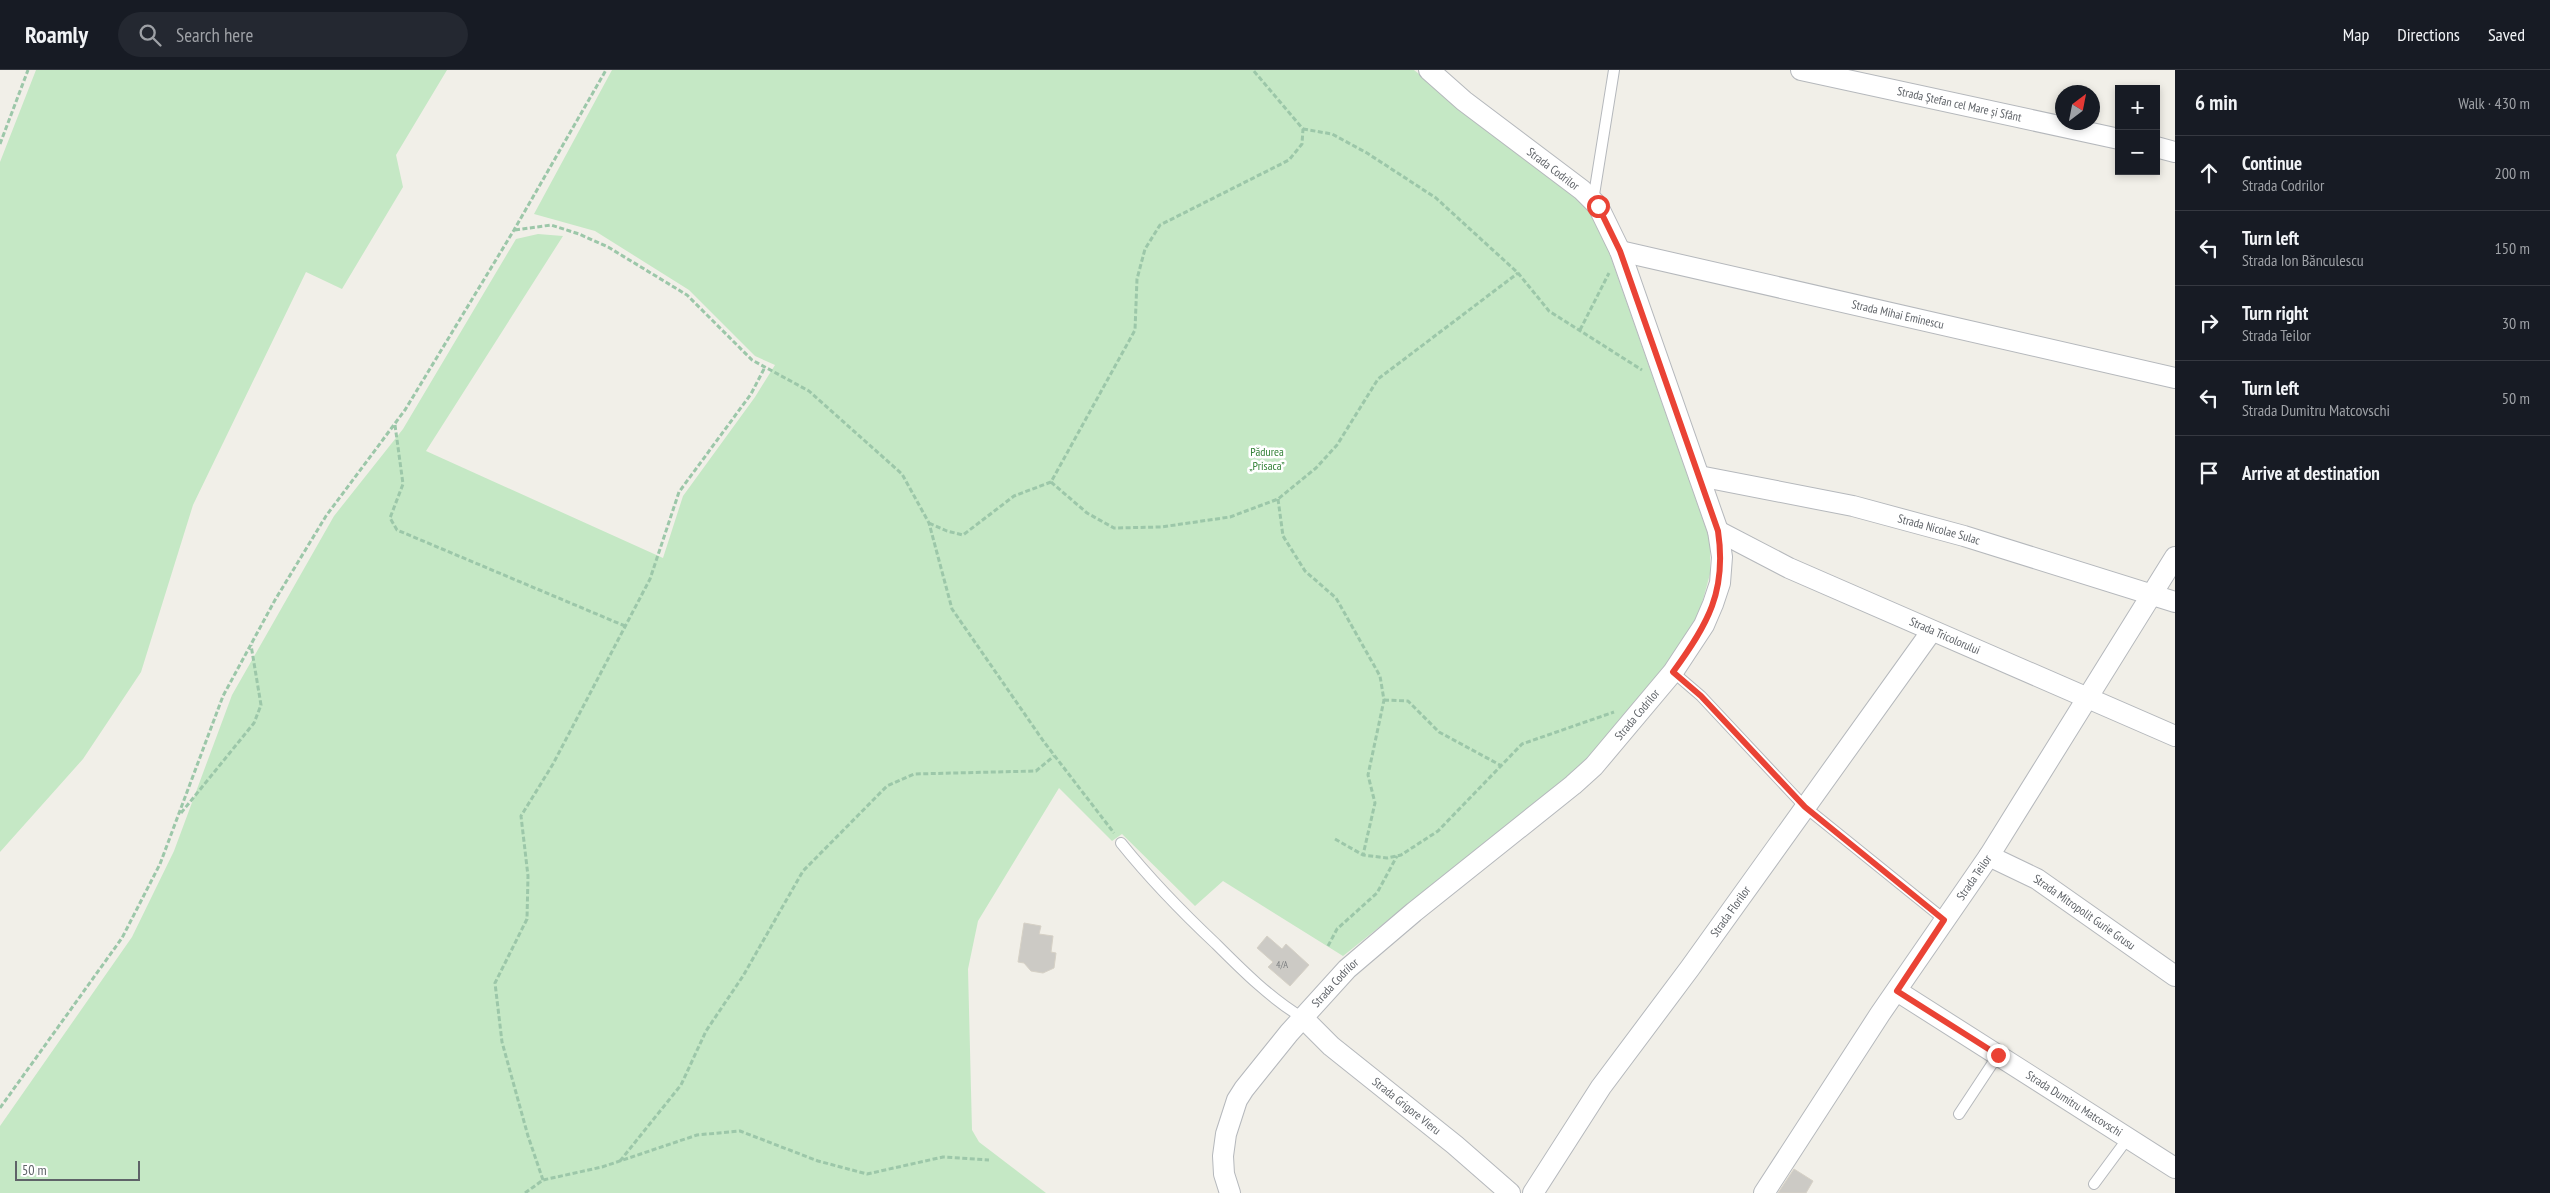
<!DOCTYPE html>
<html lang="en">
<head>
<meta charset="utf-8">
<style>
	body { margin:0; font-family:"PT Sans Narrow",sans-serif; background:#242831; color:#f1f3f6 }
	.controls { position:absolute; right:15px; top:15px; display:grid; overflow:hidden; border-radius:0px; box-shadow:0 2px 8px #0003 }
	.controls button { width:45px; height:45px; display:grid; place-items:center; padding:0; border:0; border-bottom:1px solid #363941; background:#171b24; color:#f1f3f6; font:25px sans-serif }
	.compass { position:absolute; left:2055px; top:15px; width:45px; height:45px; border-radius:50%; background:#171b24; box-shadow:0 2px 8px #0003; rotate:32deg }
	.scale { position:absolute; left:15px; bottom:12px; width:125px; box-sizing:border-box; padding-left:5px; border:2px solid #5f6368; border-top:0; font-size:14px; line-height:18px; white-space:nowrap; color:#5f6368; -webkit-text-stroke:4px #fff; paint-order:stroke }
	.stop { position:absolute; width:15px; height:15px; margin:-11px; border:4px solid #ea4335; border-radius:50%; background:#fff }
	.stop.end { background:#ea4335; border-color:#fff; box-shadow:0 1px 5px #0008 }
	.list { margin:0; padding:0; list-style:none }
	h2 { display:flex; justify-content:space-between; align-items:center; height:65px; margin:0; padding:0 20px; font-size:21px }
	h2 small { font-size:16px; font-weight:400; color:#9ea1a6 }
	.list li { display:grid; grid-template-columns:32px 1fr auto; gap:15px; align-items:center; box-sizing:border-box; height:75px; padding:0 20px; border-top:1px solid #363941 }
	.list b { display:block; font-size:19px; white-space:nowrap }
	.list p { margin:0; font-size:16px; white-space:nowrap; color:#9ea1a6 }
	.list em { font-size:16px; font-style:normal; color:#9ea1a6 }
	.icon { flex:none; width:28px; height:28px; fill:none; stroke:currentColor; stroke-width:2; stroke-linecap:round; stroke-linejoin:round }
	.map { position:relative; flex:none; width:2175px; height:1123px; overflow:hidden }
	header { display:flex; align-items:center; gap:30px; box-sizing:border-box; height:70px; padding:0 25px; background:#171b24; border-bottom:1px solid #363941 }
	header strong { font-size:24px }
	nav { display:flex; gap:28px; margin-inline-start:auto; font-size:18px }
	.search { width:350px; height:45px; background:#242831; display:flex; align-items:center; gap:12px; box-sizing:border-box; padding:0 18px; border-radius:28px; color:#9ea1a6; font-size:19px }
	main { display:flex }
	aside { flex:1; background:#171b24 }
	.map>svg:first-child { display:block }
	.green { fill:#c5e8c5 }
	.building { fill:#cccac5; stroke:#d6d1c6 }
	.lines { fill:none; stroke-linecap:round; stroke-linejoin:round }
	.lane-casing { stroke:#b5b8bc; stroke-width:12 }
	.street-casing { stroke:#b5b8bc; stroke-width:22 }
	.path { stroke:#9cc7a9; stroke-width:3; stroke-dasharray:5 2.5; stroke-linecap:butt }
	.lane { stroke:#fff; stroke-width:10 }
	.street { stroke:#fff; stroke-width:20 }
	.route { stroke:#ea4335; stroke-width:6 }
	.labels { text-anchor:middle; stroke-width:5; stroke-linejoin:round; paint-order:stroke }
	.number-label { font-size:10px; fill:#7a7d7f }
	.street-label { font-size:12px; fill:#5f6368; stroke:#fff }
	.park-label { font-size:12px; fill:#348238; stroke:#fff }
</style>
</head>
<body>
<header>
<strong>Roamly</strong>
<div class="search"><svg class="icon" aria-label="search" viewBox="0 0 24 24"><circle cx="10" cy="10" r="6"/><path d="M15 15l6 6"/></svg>Search here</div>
<nav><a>Map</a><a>Directions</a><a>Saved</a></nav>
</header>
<main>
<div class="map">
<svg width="2175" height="1123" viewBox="0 0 2175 1123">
	<rect width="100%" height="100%" fill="#f1efe8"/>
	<path class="green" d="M36,0H447L396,85L403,117L342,219L306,202L193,435L141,602L83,689L0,782V92Z
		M612,0H1414L1592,139L1603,165L1710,470V504L1698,548L1670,596L1593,687L1343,886L1223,811L1195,836L1122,764L1112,771L1059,718L978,851L968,899L972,1060L979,1072L1046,1123H0V1056L132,867L174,781L232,625L334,446L403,359L516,169L538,164L563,166L426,381L663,488L683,426L755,327L775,295L755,286L689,220L595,161L534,144Z"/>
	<path class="building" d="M1024,853L1041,856L1039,864L1053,866L1051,882L1056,883L1054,898L1043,903L1031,901L1024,893L1018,892Z
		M1267,866L1282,879L1286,874L1309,895L1290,916L1268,897L1273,892L1257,878Z
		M1794,1099L1813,1111L1806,1123H1778Z"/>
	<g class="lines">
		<g class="lane-casing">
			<path id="lane" d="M1593,131L1614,0
				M1673,602L1701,626L1805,737L1945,850
				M1121,773C1150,809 1182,842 1216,874C1243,901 1270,928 1303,948
				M1959,1044L1998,985
				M2094,1114L2128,1068"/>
		</g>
		<g class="street-casing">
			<g id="street">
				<path id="s1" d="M1801,0L2119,69"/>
				<path d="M2156,77L2175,82"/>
				<path id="s2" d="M1620,181L2175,308"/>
				<path id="s3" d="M1699,406L1853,436L1964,466L2175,532"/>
				<path id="s4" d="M1718,461L1789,498L2175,666"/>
				<path id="s5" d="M1989,786L2037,809L2175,906"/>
				<path id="s6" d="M1897,921L2175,1098"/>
				<path id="s7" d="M1303,948L1331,976L1455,1075L1510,1123"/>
				<path id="s8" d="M1230,1123L1224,1104L1223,1086L1226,1064L1237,1030L1244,1019L1289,963L1347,899L1414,842L1573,715L1594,696L1673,602L1704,555L1713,534L1720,513L1722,487L1718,461L1620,181L1598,136L1582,120L1464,31L1429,0"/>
				<path id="s9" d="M1533,1123L1601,1017L1690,898L1931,562"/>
				<path id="s10" d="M1764,1123L1880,944L1989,786L2175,487"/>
			</g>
		</g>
		<path class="path" d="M1303,59L1332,64L1367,83L1436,128L1518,203L1549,241L1642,300
			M0,74L28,0
			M515,160L551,155L579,164L608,177L687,225L752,290L809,321L902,404L929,453L952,539L1044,672L1114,763
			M1580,260L1609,203
			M395,355L403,414L390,448L397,460L625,556
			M1051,412L1087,443L1114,458L1161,457L1230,447L1278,429L1316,398L1337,375L1378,309L1518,203
			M1278,429L1283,466L1305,501L1336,528L1380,606L1384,630L1368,705L1375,733L1363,785
			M929,453L947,461L963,465L1014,426L1051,412L1135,260L1137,209L1145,179L1160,155L1289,90L1302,74L1303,59L1253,0
			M1384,630L1408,631L1439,662L1500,695
			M181,743L254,653L261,635L251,575
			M1335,769L1363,785L1387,788L1401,785L1438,761L1522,674L1614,642
			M1328,876L1337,859L1377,823L1397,786
			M0,1038L122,868L160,794L223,626L275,530L326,446L405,340L514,160L606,0
			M620,1091L681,1015L706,961L743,906L803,801L887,716L914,704L1036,701L1054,686
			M543,1110L528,1066L502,972L495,913L527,849L528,806L521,746L553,694L650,509L679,422L751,324L765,297
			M525,1123L543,1110L602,1097L697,1065L740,1061L818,1091L867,1104L943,1087L989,1090"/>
		<use href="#lane" class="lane"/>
		<use href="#street" class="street"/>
	</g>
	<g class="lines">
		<path class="route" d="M1598,136L1620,181L1718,461C1727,521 1708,554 1673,602L1701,626L1805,737L1944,850L1897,921L1998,985"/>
	</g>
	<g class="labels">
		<g class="number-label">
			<text x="1282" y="898">4/A</text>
		</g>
		<g class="street-label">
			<text dy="4" stroke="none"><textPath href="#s1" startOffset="162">Strada Ștefan cel Mare și Sfânt</textPath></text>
			<text transform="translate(1553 99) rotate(37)" y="4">Strada Codrilor</text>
			<text dy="4" stroke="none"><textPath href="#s2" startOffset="285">Strada Mihai Eminescu</textPath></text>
			<text dy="4" stroke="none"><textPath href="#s3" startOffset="246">Strada Nicolae Sulac</textPath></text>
			<text dy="4" stroke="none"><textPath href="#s4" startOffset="250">Strada Tricolorului</textPath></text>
			<text dy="4" stroke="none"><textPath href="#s8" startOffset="654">Strada Codrilor</textPath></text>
			<text dy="4" stroke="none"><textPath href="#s10" startOffset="379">Strada Teilor</textPath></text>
			<text dy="4" stroke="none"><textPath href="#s9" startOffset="344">Strada Florilor</textPath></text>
			<text dy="4" stroke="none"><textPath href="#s5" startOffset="111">Strada Mitropolit Gurie Grusu</textPath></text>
			<text dy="4" stroke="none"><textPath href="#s8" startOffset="249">Strada Codrilor</textPath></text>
			<text dy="4" stroke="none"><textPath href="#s6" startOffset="210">Strada Dumitru Matcovschi</textPath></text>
			<text dy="4" stroke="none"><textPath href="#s7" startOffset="136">Strada Grigore Vieru</textPath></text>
		</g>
		<g class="park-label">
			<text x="1267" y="386">Pădurea<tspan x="1267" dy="14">„Prisaca”</tspan></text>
		</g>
	</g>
</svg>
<div class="controls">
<button>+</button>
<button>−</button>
</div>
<svg class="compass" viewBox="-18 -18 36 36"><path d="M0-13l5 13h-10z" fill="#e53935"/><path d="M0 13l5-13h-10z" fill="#9ea1a6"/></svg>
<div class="scale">50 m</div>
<div class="stop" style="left:1598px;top:136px"></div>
<div class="stop end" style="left:1998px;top:985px"></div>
</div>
<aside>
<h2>6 min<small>Walk · 430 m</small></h2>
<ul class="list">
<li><svg class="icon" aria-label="ahead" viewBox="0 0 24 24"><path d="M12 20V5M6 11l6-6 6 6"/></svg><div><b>Continue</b><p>Strada Codrilor</p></div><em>200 m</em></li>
<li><svg class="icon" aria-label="left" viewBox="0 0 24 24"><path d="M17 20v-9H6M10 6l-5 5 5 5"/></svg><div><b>Turn left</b><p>Strada Ion Bănculescu</p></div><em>150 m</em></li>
<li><svg class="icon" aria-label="right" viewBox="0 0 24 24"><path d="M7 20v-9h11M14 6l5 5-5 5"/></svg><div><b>Turn right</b><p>Strada Teilor</p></div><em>30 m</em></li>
<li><svg class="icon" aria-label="left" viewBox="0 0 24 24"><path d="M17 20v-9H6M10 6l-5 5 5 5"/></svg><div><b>Turn left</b><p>Strada Dumitru Matcovschi</p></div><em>50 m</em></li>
<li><svg class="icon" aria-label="arrive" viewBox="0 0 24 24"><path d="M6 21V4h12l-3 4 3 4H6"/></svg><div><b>Arrive at destination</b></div></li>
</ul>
</aside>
</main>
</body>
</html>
